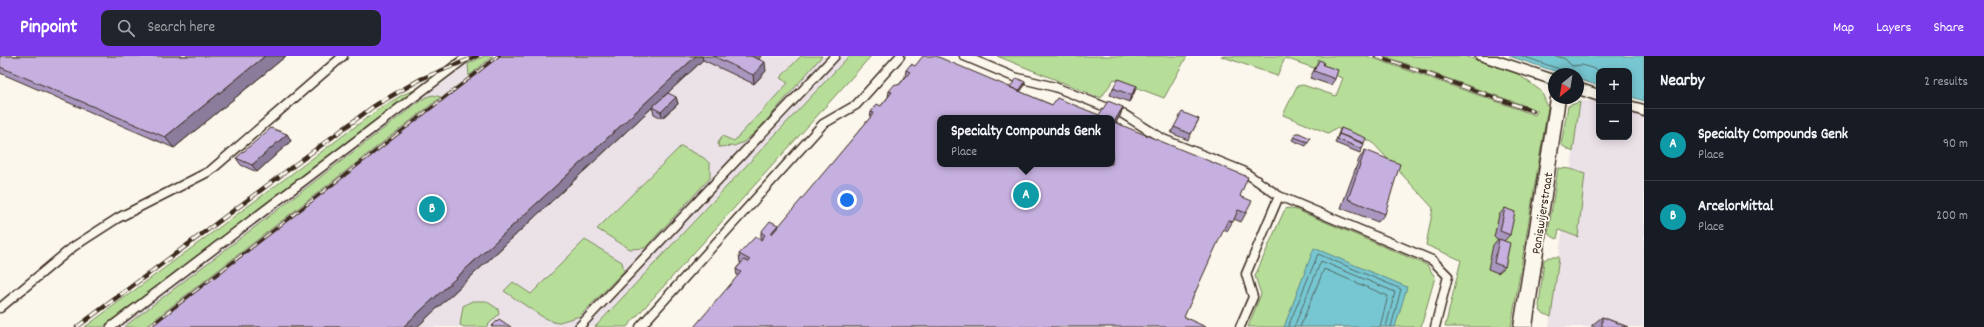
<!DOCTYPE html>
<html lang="en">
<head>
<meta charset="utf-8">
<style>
	body { margin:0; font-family:Dekko,sans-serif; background:#20242c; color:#f1f3f6 }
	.controls { position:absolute; right:12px; top:12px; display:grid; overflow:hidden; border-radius:8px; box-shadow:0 2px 10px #0003 }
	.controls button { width:36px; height:36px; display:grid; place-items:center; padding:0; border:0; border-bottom:1px solid #363941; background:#171b24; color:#f1f3f6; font:20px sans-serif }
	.compass { position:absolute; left:1548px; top:12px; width:36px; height:36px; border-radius:50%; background:#171b24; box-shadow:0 2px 10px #0003; rotate:210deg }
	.you { position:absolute; left:847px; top:144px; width:14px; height:14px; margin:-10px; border:3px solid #fff; border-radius:50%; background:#1a73e8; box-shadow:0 0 0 6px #1a73e833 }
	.badge { display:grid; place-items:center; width:26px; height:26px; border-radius:50%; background:#7c3aed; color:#fff; font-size:13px; font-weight:700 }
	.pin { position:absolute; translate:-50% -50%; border:2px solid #fff; box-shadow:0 1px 4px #0006 }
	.popup { position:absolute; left:937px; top:59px; width:178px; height:52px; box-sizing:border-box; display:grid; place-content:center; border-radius:8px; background:#171b24; filter:drop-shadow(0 1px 3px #0005); font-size:13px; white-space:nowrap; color:#9ea1a6 }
	.popup b { font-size:15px; color:#f1f3f6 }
	.popup::after { content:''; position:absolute; left:50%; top:100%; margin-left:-8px; border:8px solid transparent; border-top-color:#171b24 }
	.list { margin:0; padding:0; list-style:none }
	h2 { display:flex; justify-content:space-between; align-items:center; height:52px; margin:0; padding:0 16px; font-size:17px }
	h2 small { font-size:13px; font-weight:400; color:#9ea1a6 }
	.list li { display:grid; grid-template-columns:26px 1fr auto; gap:12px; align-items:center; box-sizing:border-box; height:72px; padding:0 16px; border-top:1px solid #363941 }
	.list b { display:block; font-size:15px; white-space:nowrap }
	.list p { margin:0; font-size:13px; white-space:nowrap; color:#9ea1a6 }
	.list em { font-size:13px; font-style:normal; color:#9ea1a6 }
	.icon { flex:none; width:22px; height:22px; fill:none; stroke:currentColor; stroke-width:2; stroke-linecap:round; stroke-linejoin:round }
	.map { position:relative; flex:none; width:1644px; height:271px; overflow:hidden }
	header { display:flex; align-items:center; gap:24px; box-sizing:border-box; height:56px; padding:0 20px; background:#7c3aed; color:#fff }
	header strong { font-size:19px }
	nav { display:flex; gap:22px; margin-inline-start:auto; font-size:14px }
	.search { width:280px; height:36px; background:#20242c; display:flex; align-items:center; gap:10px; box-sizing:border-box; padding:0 14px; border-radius:8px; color:#9ea1a6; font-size:15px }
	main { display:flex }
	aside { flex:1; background:#171b24 }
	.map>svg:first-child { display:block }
	.built { fill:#ebe2e8 }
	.green { fill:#b7de99; stroke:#79845c }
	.water { fill:#77c7d2; stroke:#5f888a }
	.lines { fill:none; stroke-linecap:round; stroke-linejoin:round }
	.shore { stroke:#536966; stroke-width:1 }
	.lane-casing { stroke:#3b2a1e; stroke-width:11 }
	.street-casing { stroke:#3b2a1e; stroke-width:3 }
	.lane { stroke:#fbf7ec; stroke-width:8 }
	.street { fill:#fbf7ec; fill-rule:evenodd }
	.rail-casing { stroke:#3b2a1e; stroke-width:4.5 }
	.rail { stroke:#fbf7ec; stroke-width:3; stroke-dasharray:9; stroke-linecap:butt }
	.wall { fill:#aa97c0; stroke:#3b2a1e }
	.shaded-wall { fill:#8b7b9c; stroke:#3b2a1e }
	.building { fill:#c6b0df; stroke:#3b2a1e; fill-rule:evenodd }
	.labels { text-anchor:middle; stroke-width:3.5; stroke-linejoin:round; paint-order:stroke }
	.street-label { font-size:13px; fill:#3b2a1e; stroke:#fbf7ec }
</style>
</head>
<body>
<header>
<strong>Pinpoint</strong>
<div class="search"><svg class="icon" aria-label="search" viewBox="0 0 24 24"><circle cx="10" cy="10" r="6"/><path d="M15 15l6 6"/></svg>Search here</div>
<nav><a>Map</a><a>Layers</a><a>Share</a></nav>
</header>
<main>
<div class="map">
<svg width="1644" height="271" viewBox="0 0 1644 271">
	<rect width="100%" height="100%" fill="#fbf7ec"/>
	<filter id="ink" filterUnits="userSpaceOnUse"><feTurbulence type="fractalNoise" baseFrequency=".025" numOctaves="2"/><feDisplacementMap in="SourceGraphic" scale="8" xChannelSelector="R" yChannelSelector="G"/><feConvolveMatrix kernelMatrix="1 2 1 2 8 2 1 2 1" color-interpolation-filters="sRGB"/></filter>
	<g filter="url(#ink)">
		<path class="built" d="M458,0H849L595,271H103Z
			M1592,44L1599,46V81H1629V56L1644,61V271H1549L1580,46Z"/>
		<path class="green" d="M484,0H493L469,20L468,8Z
			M801,0H822L761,71L744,86L734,90L719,91L718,87L722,80L734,85L788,27L780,22Z
			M849,0H871L627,271H595Z
			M997,0H1187L1164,42L1114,23L1101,42Z
			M1221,0H1367L1535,59L1537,54L1384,0H1465L1518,18L1541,35L1548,51L1511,271H1445L1461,204L1426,189L1433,152L1372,86L1336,72L1328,77L1283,59L1297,30L1303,29L1336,40L1343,22L1285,2L1277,20Z
			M417,33L103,271H85L379,53L402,39Z
			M433,39L441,41L145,271H124L416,48L426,41Z
			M1580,46L1573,96L1561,89L1568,50Z
			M681,90L704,102L710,108V122L645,192L630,193L597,173Z
			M1558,112L1571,113L1585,118L1578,181L1559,174L1557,183L1548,178Z
			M1287,152L1297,154L1427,209L1435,221L1421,271H1248L1261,238L1255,220L1284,155Z
			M585,184L622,206L624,215L580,260L556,267L541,260L504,235L513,226L531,238Z
			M1549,201H1559L1551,261L1541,256L1539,250L1544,204Z
			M472,245H486L498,253L499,258L486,271H464L460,269L463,250Z"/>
		<path class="water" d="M1509,0H1644V45L1629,40V15H1599V30L1578,23V18H1563Z
			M1314,192L1407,231L1395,271H1284Z"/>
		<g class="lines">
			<path class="shore" d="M1522,0L1559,13L1562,18
				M1556,0L1565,3L1572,10L1582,9L1601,15
				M1288,271L1318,198L1401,233L1391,271
				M1294,271L1321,205L1395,236L1386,271
				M1300,271L1324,213L1388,240L1380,271"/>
			<g class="lane-casing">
				<path id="lane" d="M964,0L1014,21L1055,31L1123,58L1163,83L1243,115L1279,140L1246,218L1253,241L1240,271
					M1279,140L1432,204L1448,220L1435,271
					M0,252L73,191L118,162L210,115L343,0
					M111,271L468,0
					M579,271L835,0
					M640,271L823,68L856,49L900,0"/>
			</g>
			<g class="street-casing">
				<path id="street" d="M1475,0H1497L1554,19V29L1477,3Z
					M1578,27L1599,34V45L1578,38Z
					M1554,38V42H1565L1532,271H1514L1551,42Z
					M1629,45L1644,49V60L1629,55Z"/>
			</g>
			<use href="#lane" class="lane"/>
			<use href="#street" class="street"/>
			<g class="rail-casing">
				<path id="rail" d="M1376,0L1533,55
					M77,271L374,50L421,23L477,0
					M150,271L499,0"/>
			</g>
			<use href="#rail" class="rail"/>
		</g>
		<path class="wall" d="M0,0H286L174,92L0,17Z
			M500,0H761L759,3H757L766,15L754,28L703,4L417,271H151Z
			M1319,4L1335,23L1331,29L1310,22Z
			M915,10L1010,31L1025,29L1020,36L1052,49L1099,59L1123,51L1120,60L1116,66L1240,140L1246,157L1241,166L1234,163L1227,175L1224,173L737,220L736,213L741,207H740L739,198L761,184V176L778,169L779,171L870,62L871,56L881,50L888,41L889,35L899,29L905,21L906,14Z
			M1137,30L1134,37L1129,46L1110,39L1113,32Z
			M676,41L678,48L662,62L654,58L652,51Z
			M1199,63L1188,84L1171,77L1174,71Z
			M1341,72L1364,87L1362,93L1360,97L1335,87L1339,76Z
			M1296,77L1308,86L1306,90L1292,84Z
			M287,78L291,85L257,116L241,109L236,102Z
			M1365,94L1385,158L1378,166L1341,152L1359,103Z
			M1505,152L1510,179L1504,185L1505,211L1498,217L1488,213L1493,189L1498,183L1494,181L1499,159Z
			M1602,261L1628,271H1592V269Z"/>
		<path class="shaded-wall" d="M265,0H286L174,92L165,81Z
			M696,0H702L703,4L417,271H403Z
			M765,6L766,15L754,28L753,19Z
			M1025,26V29L1017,40L1018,36Z
			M1137,30L1134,37L1129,46L1131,39Z
			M676,41L678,48L662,62L661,56Z
			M1123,51L1120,60L1112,72L1114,66Z
			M287,78L291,85L257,116L252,109Z
			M778,169L779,177L772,186L771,177Z"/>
		<path class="building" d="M0,0H265L165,81L0,11Z
			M500,0H696L403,271H151Z
			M713,0H751L765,6L753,19Z
			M923,0H936L1052,49L1057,42L1099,59L1108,45L1123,51L1114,66L1248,121L1240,140L1252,145L1246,157L1238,154L1233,166L1228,164L1184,261L1206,271H694L741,216L736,213L744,204L749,206L750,204L739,198L755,181L761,184L765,179L761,176L770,165L778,169L771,177L772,178L874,57L871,56L877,48L881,50L892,36L889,35L895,28L899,29L910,16L906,14L911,8L915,10ZM940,62H1112V108H940Z
			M1319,4L1324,6L1323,9L1338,14L1335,23L1314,15Z
			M1017,22L1025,26L1019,35L1010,31Z
			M1118,23L1137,30L1131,39L1113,32Z
			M668,37L676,41L661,56L652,51Z
			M1182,56L1199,63L1191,78L1174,71Z
			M271,72L287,78L252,109L236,102Z
			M1341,72L1366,82L1364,87L1339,78Z
			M1296,77H1299L1310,82L1308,86L1294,81Z
			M1339,78L1364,88L1362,93L1337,83Z
			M1365,94L1400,108L1385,158L1348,143Z
			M1505,152L1515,156L1510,179L1500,175Z
			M1499,183L1510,187L1505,211L1494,207Z
			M1602,261L1628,271H1602Z
			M499,263L511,271H491Z"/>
	</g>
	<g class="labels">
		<g class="street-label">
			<text transform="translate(1541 157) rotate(-81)" y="5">Paniswijerstraat</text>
		</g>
	</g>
</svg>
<div class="controls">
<button>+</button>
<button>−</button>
</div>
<svg class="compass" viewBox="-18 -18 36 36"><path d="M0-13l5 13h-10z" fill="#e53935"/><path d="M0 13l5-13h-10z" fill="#9ea1a6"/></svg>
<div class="you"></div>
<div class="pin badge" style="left:1026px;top:139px;background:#0f9aa8">A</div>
<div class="popup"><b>Specialty Compounds Genk</b>Place</div>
<div class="pin badge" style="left:432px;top:153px;background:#0f9aa8">B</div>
</div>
<aside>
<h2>Nearby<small>2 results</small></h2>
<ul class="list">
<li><span class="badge" style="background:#0f9aa8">A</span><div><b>Specialty Compounds Genk</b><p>Place</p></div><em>90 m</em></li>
<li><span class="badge" style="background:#0f9aa8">B</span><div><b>ArcelorMittal</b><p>Place</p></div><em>200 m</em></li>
</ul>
</aside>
</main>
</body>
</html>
